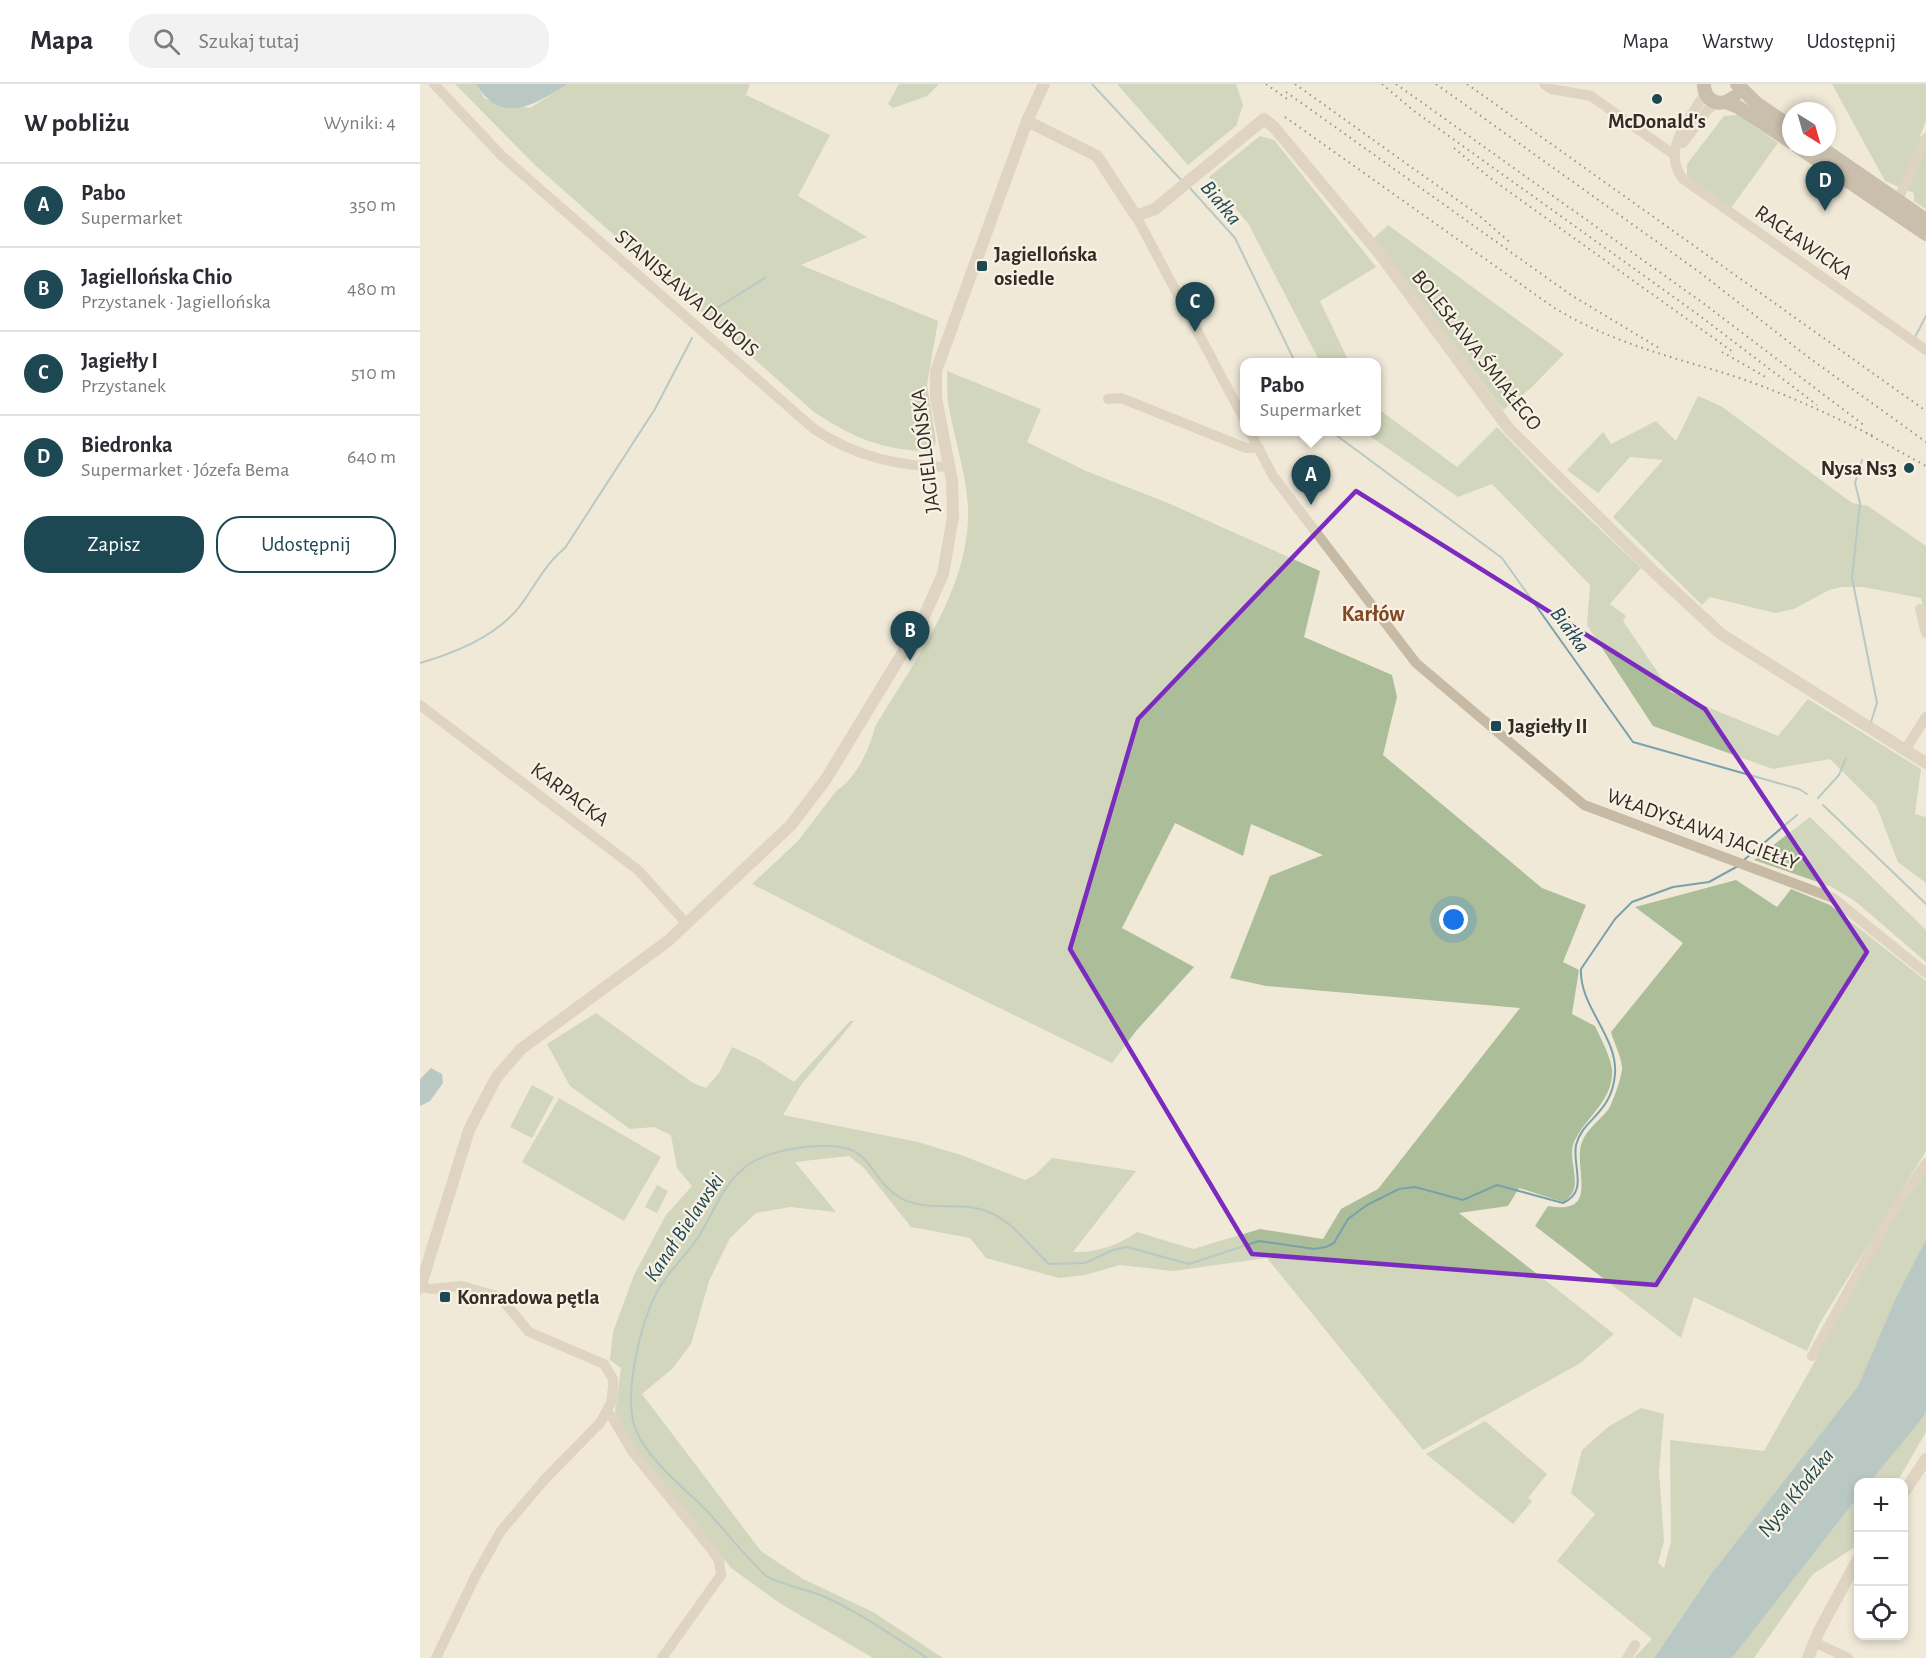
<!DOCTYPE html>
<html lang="pl">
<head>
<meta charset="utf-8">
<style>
	body { margin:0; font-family:"Alegreya Sans",sans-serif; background:#f2f2f3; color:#2b2b33 }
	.controls { position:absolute; right:18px; bottom:18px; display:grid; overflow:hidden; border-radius:12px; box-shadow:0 3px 9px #0003 }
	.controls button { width:54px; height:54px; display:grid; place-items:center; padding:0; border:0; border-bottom:2px solid #e1e1e2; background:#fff; color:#2b2b33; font:30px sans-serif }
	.compass { position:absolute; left:1362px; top:18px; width:54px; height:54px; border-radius:50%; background:#fff; box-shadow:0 3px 9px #0003; rotate:143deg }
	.you { position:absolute; left:1034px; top:836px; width:21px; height:21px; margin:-15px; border:4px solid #fff; border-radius:50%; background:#1a73e8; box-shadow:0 0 0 9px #1a73e833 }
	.badge { display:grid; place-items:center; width:39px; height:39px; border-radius:50%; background:#1d4753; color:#fff; font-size:20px; font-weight:700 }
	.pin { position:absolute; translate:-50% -50px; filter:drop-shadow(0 2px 3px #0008) }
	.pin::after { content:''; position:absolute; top:32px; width:21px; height:18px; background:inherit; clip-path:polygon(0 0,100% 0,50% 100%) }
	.popup { position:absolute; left:820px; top:274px; width:141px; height:78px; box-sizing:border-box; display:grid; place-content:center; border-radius:12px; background:#fff; filter:drop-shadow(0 2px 4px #0005); font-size:20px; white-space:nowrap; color:#7c7c81 }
	.popup b { font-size:22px; color:#2b2b33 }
	.popup::after { content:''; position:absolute; left:50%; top:100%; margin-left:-12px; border:12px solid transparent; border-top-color:#fff }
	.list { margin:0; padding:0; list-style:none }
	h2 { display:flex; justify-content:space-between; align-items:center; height:78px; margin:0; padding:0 24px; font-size:26px }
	h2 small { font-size:20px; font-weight:400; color:#7c7c81 }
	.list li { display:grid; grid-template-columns:39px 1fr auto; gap:18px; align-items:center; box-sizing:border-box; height:84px; padding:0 24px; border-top:2px solid #e1e1e2 }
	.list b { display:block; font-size:22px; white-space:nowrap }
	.list p { margin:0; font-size:20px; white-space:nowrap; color:#7c7c81 }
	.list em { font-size:20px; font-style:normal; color:#7c7c81 }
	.actions { display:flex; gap:12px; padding:18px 24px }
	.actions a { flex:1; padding:14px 0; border:2px solid #1d4753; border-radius:24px; text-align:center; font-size:21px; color:#1d4753 }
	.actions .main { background:#1d4753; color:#fff }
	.icon { flex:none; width:33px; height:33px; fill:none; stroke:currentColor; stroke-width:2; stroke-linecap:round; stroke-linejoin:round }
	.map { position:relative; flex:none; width:1506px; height:1574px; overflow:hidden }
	header { display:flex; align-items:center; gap:36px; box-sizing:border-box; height:84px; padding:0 30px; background:#fff; border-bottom:2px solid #e1e1e2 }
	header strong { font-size:28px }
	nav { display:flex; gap:33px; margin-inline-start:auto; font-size:21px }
	.search { width:420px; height:54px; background:#f2f2f3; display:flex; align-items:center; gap:15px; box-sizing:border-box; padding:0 21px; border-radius:24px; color:#7c7c81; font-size:22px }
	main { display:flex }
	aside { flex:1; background:#fff }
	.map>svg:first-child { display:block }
	.green { fill:#acbe99 }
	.water { fill:#78a1ac }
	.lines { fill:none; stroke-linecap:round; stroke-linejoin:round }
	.stream { stroke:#78a1ac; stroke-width:2 }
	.minor { stroke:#c7baa5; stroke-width:10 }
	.tertiary { stroke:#c7baa5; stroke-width:12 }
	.secondary { stroke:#9b8a76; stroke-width:14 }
	.rail { stroke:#332c26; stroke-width:2; stroke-dasharray:1.5 4.5; stroke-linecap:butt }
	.marked { fill:none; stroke:#7b2cbf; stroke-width:4.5; stroke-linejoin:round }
	.poi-dot { fill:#1d4753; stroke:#f8f2e4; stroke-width:2 }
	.labels { text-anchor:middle; stroke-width:4.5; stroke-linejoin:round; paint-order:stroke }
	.poi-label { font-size:21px; font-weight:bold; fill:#332c26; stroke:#f8f2e4; text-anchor:start }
	.street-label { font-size:21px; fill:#332c26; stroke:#f8f2e4 }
	.water-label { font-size:22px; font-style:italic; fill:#1d4753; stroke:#f8f2e4 }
	.neighbourhood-label { font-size:22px; font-weight:bold; fill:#804722; stroke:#f8f2e4 }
</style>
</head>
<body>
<header>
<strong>Mapa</strong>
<div class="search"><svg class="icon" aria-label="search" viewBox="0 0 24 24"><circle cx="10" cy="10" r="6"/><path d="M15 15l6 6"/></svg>Szukaj tutaj</div>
<nav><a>Mapa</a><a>Warstwy</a><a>Udostępnij</a></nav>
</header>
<main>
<aside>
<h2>W pobliżu<small>Wyniki: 4</small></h2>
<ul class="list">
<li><span class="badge">A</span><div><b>Pabo</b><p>Supermarket</p></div><em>350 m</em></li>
<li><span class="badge">B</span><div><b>Jagiellońska Chio</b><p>Przystanek · Jagiellońska</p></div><em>480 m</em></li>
<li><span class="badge">C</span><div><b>Jagiełły I</b><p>Przystanek</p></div><em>510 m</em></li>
<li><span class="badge">D</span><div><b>Biedronka</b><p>Supermarket · Józefa Bema</p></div><em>640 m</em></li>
</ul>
<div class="actions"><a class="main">Zapisz</a><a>Udostępnij</a></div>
</aside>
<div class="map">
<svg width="1506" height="1574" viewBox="0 0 1506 1574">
	<rect width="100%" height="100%" fill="#f0e9d8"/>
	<path class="green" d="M35,0H56L65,15L110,24L148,0H330L326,11L410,51L378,112L447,153L381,181L518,237L507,301L516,357L512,368C461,365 437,356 394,328L115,81Z
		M479,0H517L518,1L507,12L473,24L468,20Z
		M697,0H816L823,21L816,42L768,81Z
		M1412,0H1506V36L1500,52L1506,54V125L1494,117V109L1465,97Z
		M1318,31L1358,59L1311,124L1267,92V80L1304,32Z
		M840,52L854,56L956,183L900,217L929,278H900L828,139L789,93Z
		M968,141L1144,270L1111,304L1083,326L954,154Z
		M527,287L621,325L607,358L666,387L748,419L900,487L884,553L972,591L977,613L963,671L1122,804L1166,821L1143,878L1159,886L1152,930L1175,942C1181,955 1190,971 1192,985C1194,1017 1165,1033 1154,1058C1146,1078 1167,1104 1143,1118L1099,1104L1088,1122L1039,1129L1194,1250L1159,1280L1003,1366L847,1174L753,1187L700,1181L665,1191L639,1194L566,1174L550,1154L491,1143L444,1084L429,1072L375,1078L416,1128L370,1123L336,1129L310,1154L289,1197L271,1260L252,1285L222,1310L341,1467L383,1495L453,1528L523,1574H453L361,1520L311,1484L214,1365L195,1328L201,1284L190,1276L193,1248L214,1191L246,1131L272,1102L257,1084L251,1051L234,1043L210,1045L150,1002L127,960L176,929L273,999L286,1004L299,989L312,963L338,975L374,998L430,937H434L381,1001L363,1031L498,1058L541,1071L605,1096L615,1091L632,1074L716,1087L653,1168C676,1169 699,1161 717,1148L773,1165L840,1145L903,1155L921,1125L958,1105L1100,924L846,902L810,894L850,792L903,771L831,740L823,772L755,739L702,844L774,883L716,947L692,979L457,864L332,800L378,757L417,706C436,695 450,664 455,643C494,577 551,504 548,423C546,389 535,357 529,324C526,312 528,299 527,287Z
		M1278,312L1301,322L1432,419L1448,422L1506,462V536L1501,514L1443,503H1422L1409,506L1374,525L1355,529L1290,513L1282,521L1193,433L1243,376L1210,373L1178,409L1147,386L1183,348L1191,360L1236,337L1256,357Z
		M957,324L1037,383L1077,343L1131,399L1221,484L1190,520L1206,532L1203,537L1251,608L1358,652L1388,615L1501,685L1495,730L1506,733V799L1478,778L1456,721L1410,675L1353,685L1233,642L1167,541L1170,501L1072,400L1038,413L944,348H957Z
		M1390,733L1506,846V878L1435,817L1412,803L1334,776Z
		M1316,796L1357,823L1371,805L1410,821L1506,897V1067L1400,1239L1387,1267L1274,1213L1261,1254L1115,1142L1128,1122C1182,1132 1152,1083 1162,1058C1167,1045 1179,1037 1188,1026C1192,1021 1203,990 1202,983C1201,972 1194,959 1191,948L1263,859L1215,823Z
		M112,1001L134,1013L112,1054L90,1043Z
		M139,1014L241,1073L204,1137L102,1078Z
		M1506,1085V1155L1474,1219L1438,1302L1291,1490L1234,1574H1214L1232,1555L1137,1477L1175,1430L1151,1409L1162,1366L1188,1343L1221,1324L1244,1330L1239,1388L1244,1457L1238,1479L1244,1484L1251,1458L1250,1356L1344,1367L1398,1272L1406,1252L1474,1134Z
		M237,1101L248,1107L237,1129L225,1123Z
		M1506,1327V1348L1477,1398H1450Z
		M1065,1337L1127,1390L1108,1414L1112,1417L1093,1440L1006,1370Z
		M1438,1413V1457L1435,1463L1393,1490L1334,1574H1312Z"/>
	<path class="water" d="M56,0H148C115,20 82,43 56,0Z
		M11,984L22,990L23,999L10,1017L0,1022V995Z
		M1506,1155V1327L1503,1333L1450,1398H1438V1413L1312,1574H1234L1291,1490L1438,1302L1474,1218Z"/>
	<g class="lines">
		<path class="stream" d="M672,0L762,97
			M769,103L815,154L875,278
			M284,232L345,194
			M1495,253L1506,232
			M912,348L1082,474L1213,658L1379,705L1387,710
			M1442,376L1435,399L1440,419L1432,494L1457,619L1451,638
			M0,579C35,569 77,552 100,522C115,502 125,480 145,464L235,325L272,254
			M1398,714L1419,691L1426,674
			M1403,721L1506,820
			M1324,776L1377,731
			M507,1574C473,1552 439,1528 403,1512C383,1504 364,1502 346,1492C325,1472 307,1449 288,1428C264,1403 230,1379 216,1346C202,1313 221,1237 238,1206C249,1186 267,1171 279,1152C294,1128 301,1103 324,1084C344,1067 384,1061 410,1062C454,1063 449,1095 479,1113C506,1130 542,1115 571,1129C595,1140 610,1163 629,1180L665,1179L693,1166L707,1163L769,1180L839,1157L894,1165L906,1163L914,1159L928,1135L947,1121L979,1105L995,1103L1043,1116L1077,1101L1143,1119C1169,1107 1152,1083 1156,1061C1162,1035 1192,1030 1195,990C1198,953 1159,922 1161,885L1195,835L1212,818L1253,803L1289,798L1318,782"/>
		<path class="minor" d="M14,0L82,72L394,345C436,373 480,383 530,383
			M1124,0L1131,5L1171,12L1253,70
			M1285,9C1270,36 1240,65 1263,95L1506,266
			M1263,59L1288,25L1297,19
			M1475,122L1506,54
			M716,132L825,337
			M688,315L701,314L826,364H839
			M830,348L853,392L996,579L1164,721L1413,814L1506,889
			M1500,525L1506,549
			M0,621L218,786L267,840
			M1485,666L1506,633
			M1,1202L10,1205L42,1202L80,1213L109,1248L184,1280L193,1295V1303L191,1319L180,1339L125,1395L81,1447L56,1491L16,1574
			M1392,1272L1467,1137L1506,1079
			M187,1329L192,1333L212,1367L292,1466L299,1477L301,1491L242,1574
			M1394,1558L1428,1574
			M1207,1574L1215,1561"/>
		<path class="tertiary" d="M607,37L677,72L716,132L735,125L844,35L854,43L959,169L1089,345L1235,489L1301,550L1506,679
			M0,1204L49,1046L76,994L101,965L248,857L371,741L406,695L502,537L523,490L533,433L532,397L516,314V287L607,37L624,0
			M1484,1408L1506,1375
			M1388,1574L1399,1547L1438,1475"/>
		<path class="secondary" d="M1284,0C1284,17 1300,25 1314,13
			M1317,0L1336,19L1371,43
			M1306,18L1318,23L1371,58
			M1378,63L1506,150
			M1400,63L1506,136"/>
		<path class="rail" d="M846,0L870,17
			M875,0L1057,130L1092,160
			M962,0L994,27L1276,229L1397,321
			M976,0L1283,219L1445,342
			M1016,0L1282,190L1388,273L1506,358
			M1047,0L1506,327
			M866,8L1151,211L1239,264
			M865,33L1133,223C1186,256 1244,271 1304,289C1353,304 1407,329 1453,352
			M1034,64L1070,94L1313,268
			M1302,268L1349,295
			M1446,349L1506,382"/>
	</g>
	<path d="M0 0H1506V1574H0ZM936,407L1285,625L1447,868L1236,1201L832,1170L650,865L718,635Z" fill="#f0e9d8" fill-opacity=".55" fill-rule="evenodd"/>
	<path class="marked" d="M936,407L1285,625L1447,868L1236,1201L832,1170L650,865L718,635Z"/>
	<g class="poi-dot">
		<circle cx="1237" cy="15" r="6"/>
		<rect x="556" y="176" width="12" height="12" rx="3"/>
		<circle cx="1489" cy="384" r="6"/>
		<rect x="1070" y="636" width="12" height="12" rx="3"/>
		<rect x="19" y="1207" width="12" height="12" rx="3"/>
	</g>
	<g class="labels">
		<g class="poi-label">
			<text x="1237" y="44" text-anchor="middle">McDonald's</text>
			<text x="574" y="177">Jagiellońska<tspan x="574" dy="24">osiedle</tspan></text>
			<text x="1477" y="391" text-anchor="end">Nysa Ns3</text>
			<text x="1088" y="649">Jagiełły II</text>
			<text x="37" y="1220">Konradowa pętla</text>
		</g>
		<g class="street-label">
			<text transform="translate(1384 158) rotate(35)" y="7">RACŁAWICKA</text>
			<text transform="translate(267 209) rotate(41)" y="7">STANISŁAWA DUBOIS</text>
			<text transform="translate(1057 266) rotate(52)" y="7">BOLESŁAWA ŚMIAŁEGO</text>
			<text transform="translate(505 367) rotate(-97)" y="7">JAGIELLOŃSKA</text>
			<text transform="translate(150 710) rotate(37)" y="7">KARPACKA</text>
			<text transform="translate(1283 745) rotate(20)" y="7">WŁADYSŁAWA JAGIEŁŁY</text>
		</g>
		<g class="water-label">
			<text transform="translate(802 118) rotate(50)" y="8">Białka</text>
			<text transform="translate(1151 545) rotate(54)" y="8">Białka</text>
			<text transform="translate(263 1143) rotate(-56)" y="8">Kanał Bielawski</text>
			<text transform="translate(1375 1408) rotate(-51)" y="8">Nysa Kłodzka</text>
		</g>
		<g class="neighbourhood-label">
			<text x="953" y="537">Karłów</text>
		</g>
	</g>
</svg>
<div class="controls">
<button>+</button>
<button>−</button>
<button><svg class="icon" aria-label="locate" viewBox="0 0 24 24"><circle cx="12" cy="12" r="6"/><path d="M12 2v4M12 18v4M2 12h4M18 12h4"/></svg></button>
</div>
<svg class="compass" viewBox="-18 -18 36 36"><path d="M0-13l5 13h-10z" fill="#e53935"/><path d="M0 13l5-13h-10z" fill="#7c7c81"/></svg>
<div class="you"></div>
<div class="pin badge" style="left:891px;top:421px">A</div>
<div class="popup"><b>Pabo</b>Supermarket</div>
<div class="pin badge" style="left:490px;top:577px">B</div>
<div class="pin badge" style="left:775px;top:248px">C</div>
<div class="pin badge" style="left:1405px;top:127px">D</div>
</div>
</main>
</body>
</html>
